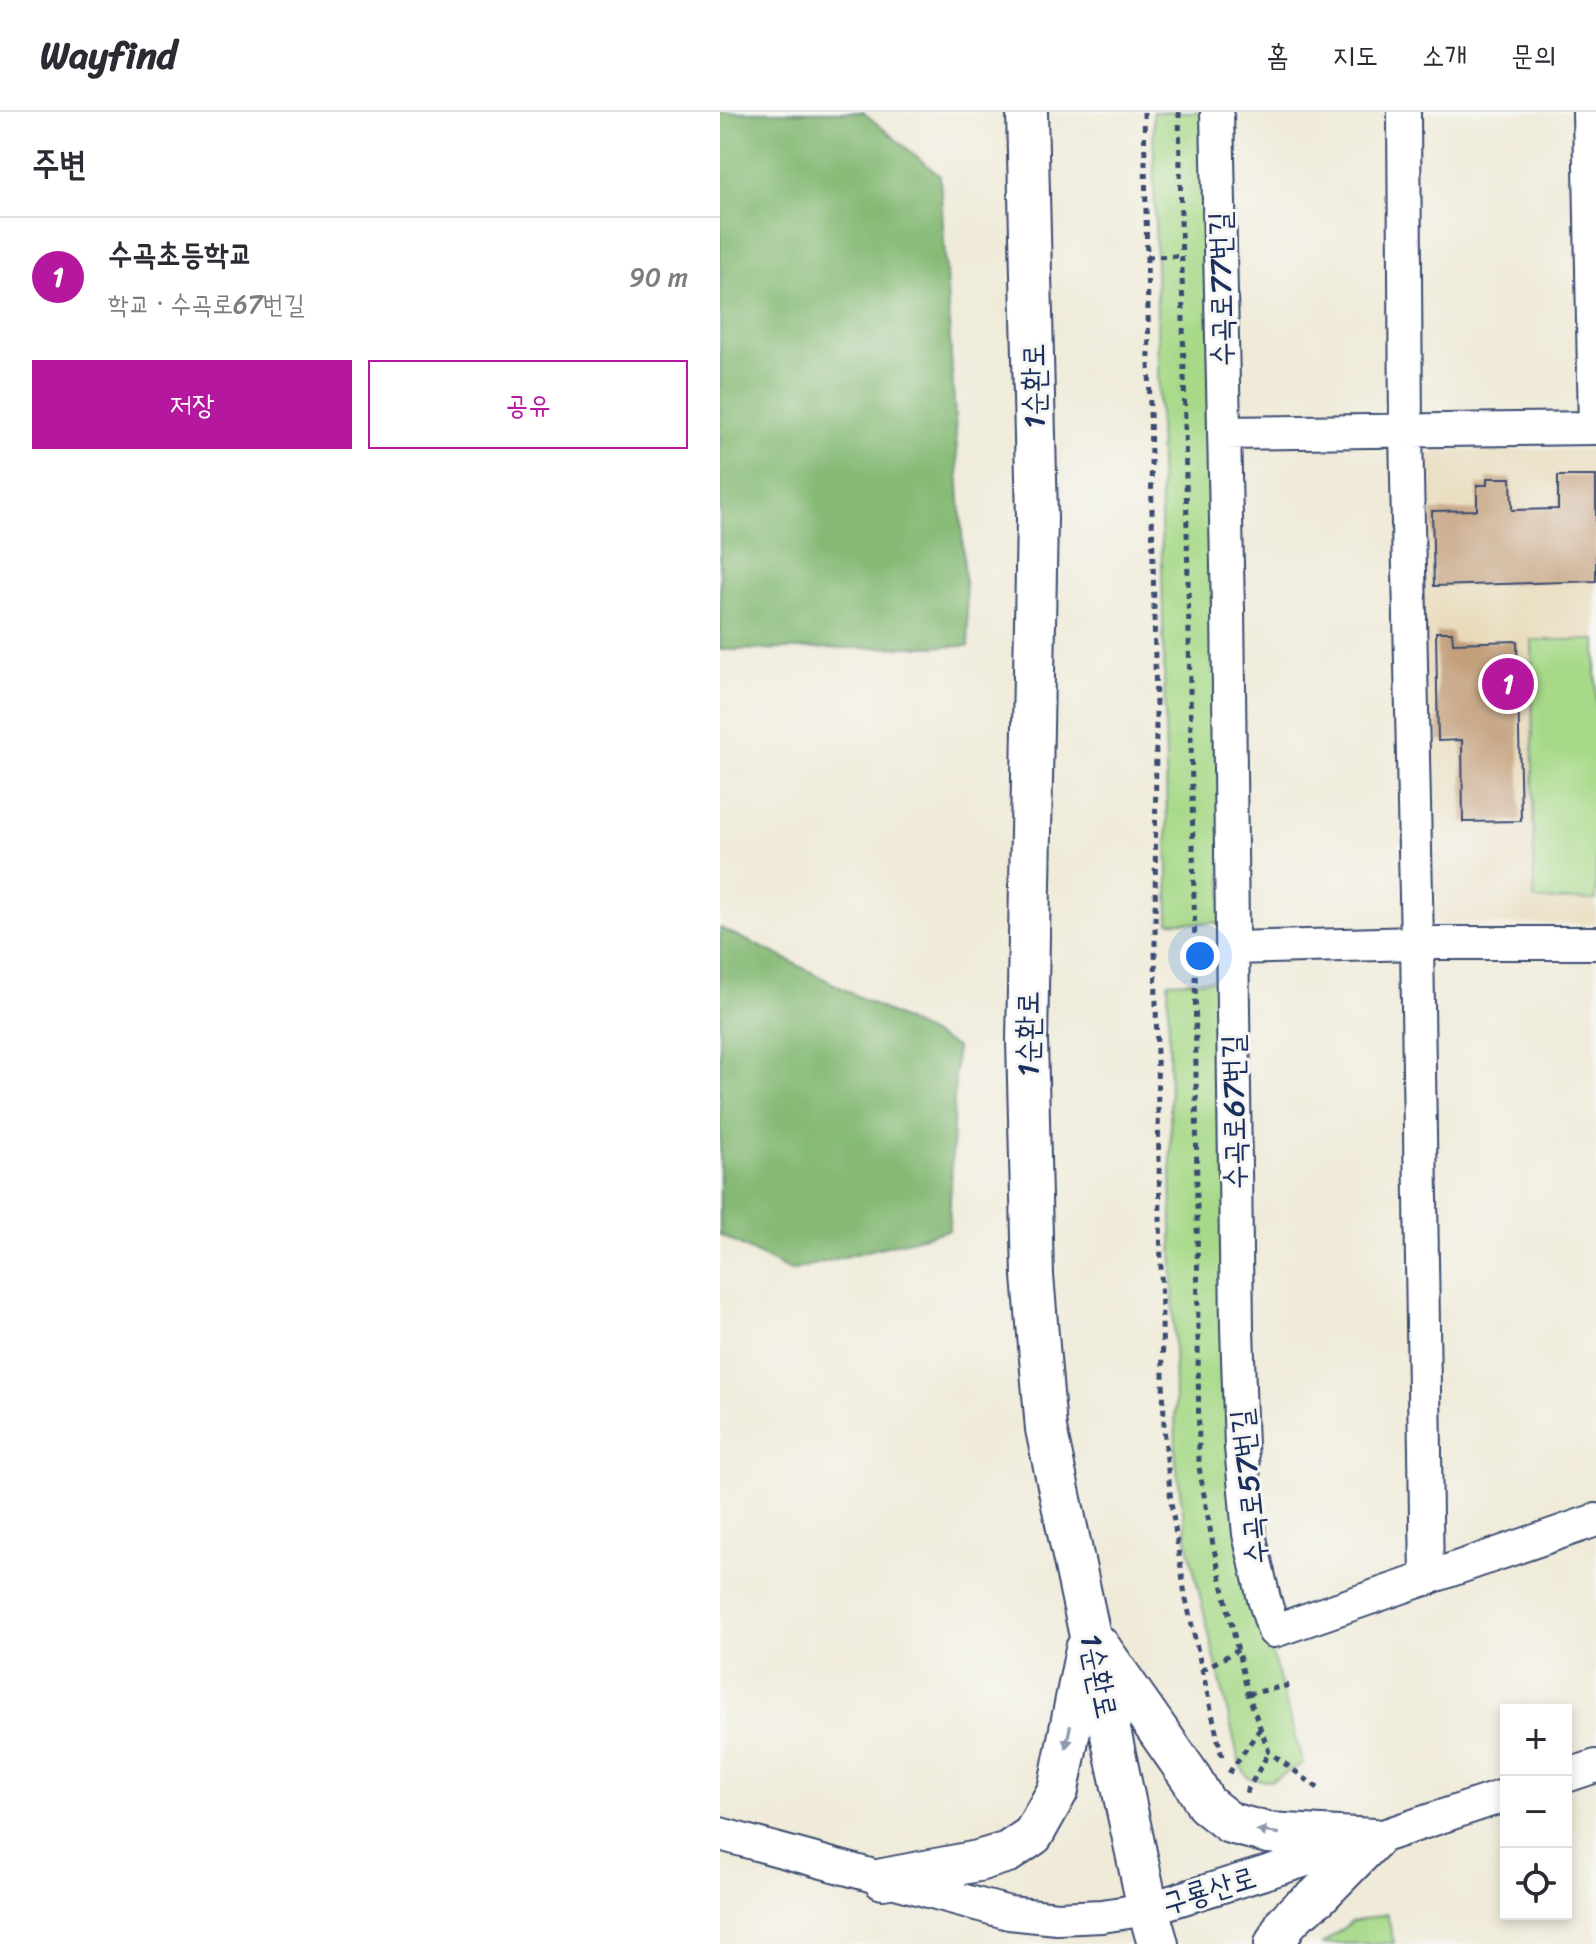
<!DOCTYPE html>
<html lang="ko">
<head>
<meta charset="utf-8">
<style>
	body { margin:0; font-family:Sriracha,"Poor Story",sans-serif; background:#f2f2f3; color:#2b2b33 }
	.controls { position:absolute; right:24px; bottom:24px; display:grid; overflow:hidden; border-radius:0px; box-shadow:0 4px 12px #0003 }
	.controls button { width:72px; height:72px; display:grid; place-items:center; padding:0; border:0; border-bottom:2px solid #e1e1e2; background:#fff; color:#2b2b33; font:40px sans-serif }
	.you { position:absolute; left:480px; top:844px; width:28px; height:28px; margin:-20px; border:6px solid #fff; border-radius:50%; background:#1a73e8; box-shadow:0 0 0 12px #1a73e833 }
	.badge { display:grid; place-items:center; width:52px; height:52px; border-radius:50%; background:#b5179e; color:#fff; font-size:26px; font-weight:700 }
	.pin { position:absolute; translate:-50% -50%; border:4px solid #fff; box-shadow:0 2px 8px #0006 }
	.list { margin:0; padding:0; list-style:none }
	h2 { display:flex; justify-content:space-between; align-items:center; height:104px; margin:0; padding:0 32px; font-size:34px }
	h2 small { font-size:26px; font-weight:400; color:#7c7c81 }
	.list li { display:grid; grid-template-columns:52px 1fr auto; gap:24px; align-items:center; box-sizing:border-box; height:120px; padding:0 32px; border-top:2px solid #e1e1e2 }
	.list b { display:block; font-size:30px; white-space:nowrap }
	.list p { margin:0; font-size:26px; white-space:nowrap; color:#7c7c81 }
	.list em { font-size:26px; font-style:normal; color:#7c7c81 }
	.actions { display:flex; gap:16px; padding:24px 32px }
	.actions a { flex:1; padding:18px 0; border:2px solid #b5179e; border-radius:0px; text-align:center; font-size:28px; color:#b5179e }
	.actions .main { background:#b5179e; color:#fff }
	.icon { flex:none; width:44px; height:44px; fill:none; stroke:currentColor; stroke-width:2; stroke-linecap:round; stroke-linejoin:round }
	.map { position:relative; flex:none; width:876px; height:1832px; overflow:hidden }
	header { display:flex; align-items:center; gap:48px; box-sizing:border-box; height:112px; padding:0 40px; background:#fff; border-bottom:2px solid #e1e1e2 }
	header strong { font-size:38px }
	nav { display:flex; gap:44px; margin-inline-start:auto; font-size:28px }
	main { display:flex }
	aside { flex:1; background:#fff }
	.map>svg:first-child { display:block }
	.built { fill:#e8daba }
	.green { fill:#a7d988; stroke:#618473; stroke-width:2 }
	.forest { fill:#85b974; stroke:#507469; stroke-width:2 }
	.building { fill:#c39f7c }
	.lines { fill:none; stroke-linecap:round; stroke-linejoin:round }
	.minor-casing { stroke:#3b4b70; stroke-width:36 }
	.major-casing { stroke:#3b4b70; stroke-width:44 }
	.path { stroke:#3b4b70; stroke-width:5; stroke-dasharray:6 6; stroke-linecap:butt }
	.minor { stroke:#fff; stroke-width:32 }
	.major { stroke:#fff; stroke-width:40 }
	.oneway { fill:#8d97ae }
	.labels { text-anchor:middle; stroke-width:6; stroke-linejoin:round; paint-order:stroke }
	.street-label { font-size:30px; fill:#1b2f5e; stroke:#f6f6f2 }
</style>
</head>
<body>
<header>
<strong>Wayfind</strong>
<nav><a>홈</a><a>지도</a><a>소개</a><a>문의</a></nav>
</header>
<main>
<aside>
<h2>주변<small></small></h2>
<ul class="list">
<li><span class="badge">1</span><div><b>수곡초등학교</b><p>학교 · 수곡로67번길</p></div><em>90 m</em></li>
</ul>
<div class="actions"><a class="main">저장</a><a>공유</a></div>
</aside>
<div class="map">
<svg width="876" height="1832" viewBox="0 0 876 1832">
	<rect width="100%" height="100%" fill="#f6f6f2"/>
	<filter id="ink" filterUnits="userSpaceOnUse"><feTurbulence type="fractalNoise" baseFrequency=".0125" numOctaves="2"/><feDisplacementMap in="SourceGraphic" scale="16" xChannelSelector="R" yChannelSelector="G"/><feConvolveMatrix kernelMatrix="1 2 1 2 8 2 1 2 1" color-interpolation-filters="sRGB"/></filter>
	<filter id="wash" filterUnits="userSpaceOnUse"><feTurbulence type="fractalNoise" baseFrequency=".006" numOctaves="4" result="noise"/><feDisplacementMap in="SourceGraphic" scale="32" xChannelSelector="R" yChannelSelector="G"/><feGaussianBlur stdDeviation="1.8" result="paint"/><feColorMatrix in="noise" values="0 0 0 0 0 0 0 0 0 0 0 0 0 0 0 0 0 1.4 0 .05"/><feComposite in="paint" operator="in"/></filter>
	<g filter="url(#wash)">
		<rect width="100%" height="100%" fill="#f0ebd9"/>
		<path class="built" d="M716,338H876V811L721,813L702,791L699,352Z"/>
		<path class="green" d="M433,0H486L503,811L449,810Z
			M812,528H876V788H814Z
			M504,868L520,1427L583,1652L551,1669L529,1667L520,1653L468,1433L456,1351L448,870Z
			M667,1802L674,1831L603,1832L631,1810Z"/>
		<path class="forest" d="M0,0H143L220,64L249,534L0,538Z
			M0,816L54,841L236,935L229,1118L70,1159L0,1123Z"/>
		<g id="blocks">
			<path class="building" d="M838,364H876V469L714,474L712,399L757,398V373H767V366H791L792,398L838,397Z
				M716,520H732L733,531L797,529L801,709L743,710L742,628L718,629Z"/>
		</g>
	</g>
	<g filter="url(#ink)">
		<use href="#blocks" fill-opacity="0" stroke="#3b4b70" stroke-width="2"/>
		<g class="lines">
			<g class="minor-casing">
				<path id="minor" d="M497,0L508,498L517,1216L521,1335L529,1422L544,1487L554,1519L876,1408
					M684,0L686,319L697,831L707,1467
					M869,0L875,316
					M504,321L876,316
					M512,836L697,831H876
					M846,1664L876,1654
					M0,1722L289,1801L337,1806L382,1804L428,1797L654,1727L786,1683"/>
			</g>
			<g class="major-casing">
				<path id="major" d="M307,0L317,406L307,929L313,1164L326,1317L428,1797L438,1832
					M379,1534L471,1666L486,1692L510,1711L548,1721L654,1727
					M163,1767L258,1749L288,1740L313,1723L338,1678L366,1537
					M555,1832L566,1811L578,1799L597,1785L654,1727"/>
			</g>
			<path class="path" d="M424,0L436,596L435,838L444,1315L451,1390L465,1483L502,1645
				M459,0L475,837L479,1355L493,1433L528,1582L549,1640L602,1679
				M427,145L462,144
				M482,1558L518,1538
				M528,1582L570,1573
				M509,1661L540,1617
				M526,1681L549,1640"/>
			<use href="#minor" class="minor"/>
			<use href="#major" class="major"/>
		</g>
		<defs><path id="oneway-solid" d="M-6-.8H1V-3.2L6.5 0L1 3.2V.8H-6Z" transform="scale(2)"/></defs>
		<g class="oneway">
			<use href="#oneway-solid" transform="translate(348 1625) rotate(102)"/>
			<use href="#oneway-solid" transform="translate(548 1720) rotate(-172)"/>
		</g>
	</g>
	<g class="labels">
		<g class="street-label">
			<text transform="translate(501 177) rotate(-91)" y="10">수곡로77번길</text>
			<text transform="translate(314 274) rotate(-91)" y="10">1순환로</text>
			<text transform="translate(308 922) rotate(-90)" y="10">1순환로</text>
			<text transform="translate(514 1000) rotate(-91)" y="10">수곡로67번길</text>
			<text transform="translate(529 1375) rotate(-96)" y="10">수곡로57번길</text>
			<text transform="translate(379 1564) rotate(78)" y="10">1순환로</text>
			<text transform="translate(489 1778) rotate(-17)" y="10">구룡산로</text>
		</g>
	</g>
</svg>
<div class="controls">
<button>+</button>
<button>−</button>
<button><svg class="icon" aria-label="locate" viewBox="0 0 24 24"><circle cx="12" cy="12" r="6"/><path d="M12 2v4M12 18v4M2 12h4M18 12h4"/></svg></button>
</div>
<div class="you"></div>
<div class="pin badge" style="left:788px;top:572px">1</div>
</div>
</main>
</body>
</html>
